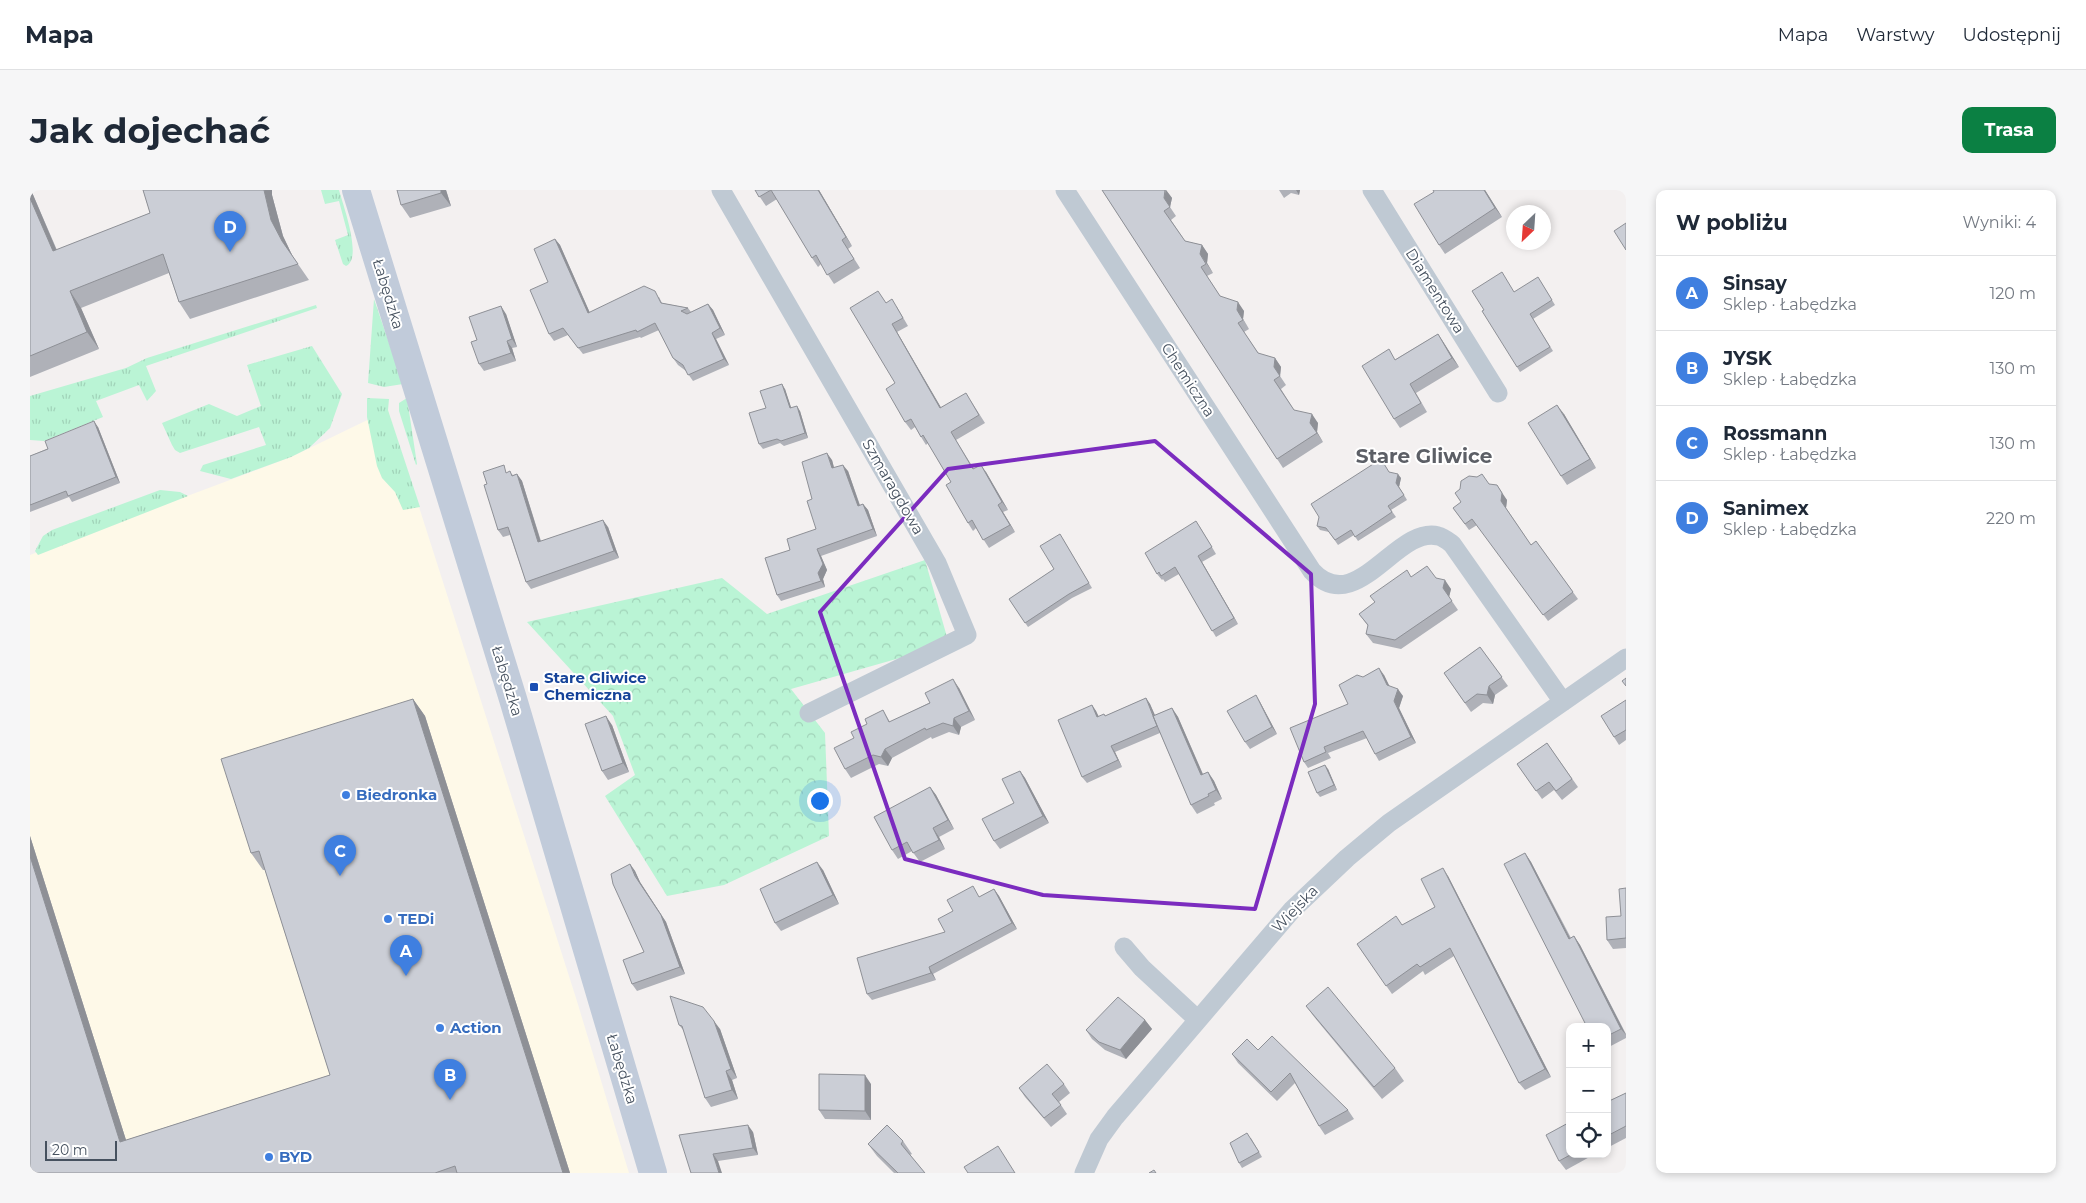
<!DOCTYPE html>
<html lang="pl">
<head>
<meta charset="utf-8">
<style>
	body { margin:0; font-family:Montserrat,sans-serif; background:#f6f6f7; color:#1f2937 }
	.controls { position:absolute; right:15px; bottom:15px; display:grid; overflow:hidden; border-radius:10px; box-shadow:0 2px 8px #0003 }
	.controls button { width:45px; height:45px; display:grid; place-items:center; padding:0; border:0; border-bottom:1px solid #e0e1e3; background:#fff; color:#1f2937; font:25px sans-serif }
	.compass { position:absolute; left:1476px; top:15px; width:45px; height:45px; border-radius:50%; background:#fff; box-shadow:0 2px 8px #0003; rotate:205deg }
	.scale { position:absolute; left:15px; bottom:12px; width:72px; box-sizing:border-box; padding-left:5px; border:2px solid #46515f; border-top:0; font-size:14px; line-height:18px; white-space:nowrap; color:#46515f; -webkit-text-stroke:4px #fff; paint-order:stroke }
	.you { position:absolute; left:789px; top:610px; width:18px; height:18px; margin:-12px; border:4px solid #fff; border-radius:50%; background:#1a73e8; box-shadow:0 0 0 8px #1a73e833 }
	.badge { display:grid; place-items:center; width:32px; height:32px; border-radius:50%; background:#0b8043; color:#fff; font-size:16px; font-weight:700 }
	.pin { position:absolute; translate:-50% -41px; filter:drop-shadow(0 1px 2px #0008) }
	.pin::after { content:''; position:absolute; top:26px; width:18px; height:15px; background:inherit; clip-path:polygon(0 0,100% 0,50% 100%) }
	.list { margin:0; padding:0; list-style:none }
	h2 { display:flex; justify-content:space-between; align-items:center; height:65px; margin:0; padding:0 20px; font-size:21px }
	h2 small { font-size:16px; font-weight:400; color:#747a83 }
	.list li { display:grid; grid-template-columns:32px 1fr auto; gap:15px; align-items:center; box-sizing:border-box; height:75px; padding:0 20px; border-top:1px solid #e0e1e3 }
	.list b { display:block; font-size:19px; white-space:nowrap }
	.list p { margin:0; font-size:16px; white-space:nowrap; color:#747a83 }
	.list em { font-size:16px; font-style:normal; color:#747a83 }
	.icon { flex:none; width:28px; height:28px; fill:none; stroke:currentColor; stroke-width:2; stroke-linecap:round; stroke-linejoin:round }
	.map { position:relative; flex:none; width:1596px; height:983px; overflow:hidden; border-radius:10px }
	header { display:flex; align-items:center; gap:30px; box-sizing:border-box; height:70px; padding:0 25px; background:#fff; border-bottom:1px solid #e0e1e3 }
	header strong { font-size:24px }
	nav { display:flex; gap:28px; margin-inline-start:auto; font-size:18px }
	.intro { display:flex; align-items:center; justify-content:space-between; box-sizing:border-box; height:120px; padding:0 30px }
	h1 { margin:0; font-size:35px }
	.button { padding:12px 22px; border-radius:10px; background:#0b8043; color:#fff; font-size:18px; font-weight:700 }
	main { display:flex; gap:30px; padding:0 30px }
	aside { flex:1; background:#fff; border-radius:10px; box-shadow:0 2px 8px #0003 }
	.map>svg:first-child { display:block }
	.commercial { fill:#fef9e8 }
	.grass { fill:url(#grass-tufts) }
	.park { fill:url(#park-crowns) }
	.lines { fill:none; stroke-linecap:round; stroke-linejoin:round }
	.street { stroke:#bfc9d3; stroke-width:19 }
	.secondary { stroke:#c1cbda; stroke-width:28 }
	.wall { fill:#afb1b8 }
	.shaded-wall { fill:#8e9096 }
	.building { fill:#cbced6; stroke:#8e9096 }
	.marked { fill:none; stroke:#7b2cbf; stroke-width:4; stroke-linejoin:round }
	.transit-dot { fill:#1a4fb4; stroke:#fff; stroke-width:2 }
	.shop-dot { fill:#3f7fe0; stroke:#fff; stroke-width:2 }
	.labels { text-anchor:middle; stroke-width:4; stroke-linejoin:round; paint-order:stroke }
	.street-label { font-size:15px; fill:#46515f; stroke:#fff }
	.transit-label { font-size:15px; font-weight:bold; fill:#164399; stroke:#fff; text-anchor:start }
	.shop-label { font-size:15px; font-weight:bold; fill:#366cbe; stroke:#fff; text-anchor:start }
	.district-label { font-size:20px; font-weight:bold; fill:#5c5f66; stroke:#fff }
</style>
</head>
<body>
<header>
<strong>Mapa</strong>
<nav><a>Mapa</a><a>Warstwy</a><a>Udostępnij</a></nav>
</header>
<div class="intro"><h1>Jak dojechać</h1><a class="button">Trasa</a></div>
<main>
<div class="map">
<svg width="1596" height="983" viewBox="0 0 1596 983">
	<defs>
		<pattern id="grass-tufts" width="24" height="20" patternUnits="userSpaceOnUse" patternTransform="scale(1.25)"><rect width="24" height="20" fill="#baf4d5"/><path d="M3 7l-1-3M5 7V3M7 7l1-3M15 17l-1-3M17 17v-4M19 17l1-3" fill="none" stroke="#a1d3b9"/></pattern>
		<pattern id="park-crowns" width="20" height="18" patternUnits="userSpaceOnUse" patternTransform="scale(1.25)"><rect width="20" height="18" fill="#baf4d5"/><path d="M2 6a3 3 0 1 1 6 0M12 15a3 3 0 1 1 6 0" fill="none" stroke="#a1d3b9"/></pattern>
	</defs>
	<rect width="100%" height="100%" fill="#f3f0f0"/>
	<path class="commercial" d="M358,220L546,808L599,983H0V365L261,267Z"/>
	<path class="grass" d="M291,0H309C313,15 333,69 316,76L313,74L305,50L318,45L309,11L295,14Z
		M344,109L373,194L354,197L338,193Z
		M286,115L287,118L116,176L126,201L117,211L109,195L66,211L73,227L14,251L0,250V206L96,178L117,168Z
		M282,156L312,204L300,238L279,258L261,267L201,289L170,281L173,275L236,255L229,237L150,263L145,260L142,255L132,233L179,214L207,226L231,216L217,175Z
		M337,208L359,209L358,220L390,317L373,320L365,302L352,288L347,276L337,227Z
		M377,208L387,274L386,275L369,221V213Z
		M130,300L150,302L158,306L8,365L5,361L13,346L22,340Z"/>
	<path class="park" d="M895,370L919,454L761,499L795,543L799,646L694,695L637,706L575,606L605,585L583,526L497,432L692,388L737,424Z"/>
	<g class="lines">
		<path class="street" d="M691,0L907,373L937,445L779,523
			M1035,0L1282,381C1326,429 1367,335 1408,346C1413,347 1418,351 1422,354L1533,512
			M1342,0L1468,203
			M1094,757L1112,778L1167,829
			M1054,983L1069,949L1085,927L1262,720L1317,668L1359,633L1596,468"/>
		<path class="secondary" d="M326,0L483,509L623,983"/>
	</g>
	<path class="wall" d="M0,0H1L27,60L120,23L113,0H242V5L253,46L263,67L279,90L160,129L149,112L139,83L51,118L69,159L0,187Z
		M416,0L421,16L380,28L371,15Z
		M725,0H789L822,56L818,59L830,78L804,94L791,74L788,77L782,68L747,9L736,16Z
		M1072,0H1136L1142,8L1140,17L1146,26L1141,30L1155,51L1172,55L1178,64L1177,73L1183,83L1177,86L1190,106L1214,121L1213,129L1219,139L1214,142L1229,164L1245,168L1251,177L1250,186L1256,195L1251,199L1264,220L1288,233L1287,242L1293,252L1253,278Z
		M1249,0H1270L1269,5L1261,3L1254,8Z
		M1455,0L1472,27L1415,64L1409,55L1404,2Z
		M525,49L530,55L560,123L629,107L632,113L658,118L661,122L678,114L683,120L695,145L686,149L699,175L663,191L656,181L648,175L643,168L629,140L611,148L610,147L553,164L538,145L524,151L519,144L518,92Z
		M1511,92L1525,115L1503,129L1523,161L1490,182L1487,177L1484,102Z
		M856,113L867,117L878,136L867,142L911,218L941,211L955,233L926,250L944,279L956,282L978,320L973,322L985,342L959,358L946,338L943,341L938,333L921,292L898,253L896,255L885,237L881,240L875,232Z
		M476,124L487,157L482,158L486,171L454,181L449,174L447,150Z
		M1408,144L1429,177L1386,203L1397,222L1370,238L1364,229L1366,169Z
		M755,199L761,218L770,221L778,248L754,256L750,253L733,259L729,254L736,218Z
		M1534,224L1566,278L1537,295L1531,286Z
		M68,237L90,293L42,312L39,307L0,322V266Z
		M802,270L804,278L818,281L830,315L833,314L838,320L847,346L791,366L797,380L793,389L795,397L751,411L747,405L760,360L786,339L782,309Z
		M479,282L483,285L487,284L492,291L511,351L578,337L589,368L501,399L496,392L480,345L473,347L468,340L457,294Z
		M1359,282L1371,288L1369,297L1377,310L1361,320L1366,327L1328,351L1324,345L1308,355L1299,342L1290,340L1287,336Z
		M1459,294L1477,310L1476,318L1501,355L1506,351L1548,409L1518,431L1447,335L1439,340L1423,318Z
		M1170,337L1186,364L1172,372L1208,434L1186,447L1149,384L1135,392L1133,389L1132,390L1127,384Z
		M1033,349L1062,398L1042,408L998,437L979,409L1024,379Z
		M1381,387L1406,388L1421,399L1419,407L1428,420L1371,459L1343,453L1336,444L1338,436L1329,424Z
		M1450,457L1478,496L1465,505L1463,514L1453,513L1441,522L1414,483Z
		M1354,485L1359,496L1373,506L1369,518L1386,553L1349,571L1345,564L1337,548L1298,563L1301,568L1278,578L1274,572L1318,514L1333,487Z
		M929,498L945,530L931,537L929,545L919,542L902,549L901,547L862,568L858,576L849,574L821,588L815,579L824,548L853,520L860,532Z
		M1226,505L1230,512L1247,544L1220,559L1215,552Z
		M1116,508L1120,514L1125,525L1142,518L1148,527L1173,584L1178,582L1184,591L1192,609L1184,613L1185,615L1167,624L1161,615L1130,543L1085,562L1092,577L1057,593L1052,587L1062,515L1066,521L1069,527L1075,526Z
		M383,509L395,526L540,983H0V646L96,950L300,885L235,680H233L221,663Z
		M1596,510V550L1589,555L1584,547Z
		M582,535L599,582L578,590L572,581Z
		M1517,553L1548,597L1532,610L1524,600L1512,609L1487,574Z
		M1298,579L1307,600L1290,607L1287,603Z
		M990,581L995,588L1019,633L970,659L964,651L984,613Z
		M900,597L906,605L924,639L909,647L915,659L890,672L882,661L868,669L862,660Z
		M1495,663L1501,672L1541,748L1544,746L1550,755L1596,844V848L1577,858V837Z
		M600,674L605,681L610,692L636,732L655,784L607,801L602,794L614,762Z
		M793,680L809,714L751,741L745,733Z
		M1418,686L1521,887L1495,900L1489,893L1424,766L1395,785L1393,781L1362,804L1327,754L1372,735L1405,717Z
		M1596,698V758L1583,759L1577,750L1591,726Z
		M964,699L969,706L987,739L903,784L906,790L842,810L837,804L915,742L949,707Z
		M1276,816L1365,878L1374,891L1352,909L1285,828Z
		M1115,830L1122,839L1096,869L1075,860L1062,849L1056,840Z
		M649,835L690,839L707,888L702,890L708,909L681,917L675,908L654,841Z
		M1228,860L1318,920L1324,929L1295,945L1289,936L1265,893L1247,911L1208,873L1202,864Z
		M841,894V930L795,929L789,920Z
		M1034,894L1040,903L1029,912L1037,924L1021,937L995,907L989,898Z
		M1596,903V948L1577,958V912Z
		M723,942L728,965L688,971L649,945Z
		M1221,948L1232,967L1212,978L1209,973Z
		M873,951L882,964L880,965L895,983H864L847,966L838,954Z
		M1540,964H1565L1536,980L1529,971Z"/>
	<path class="shaded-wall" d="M0,0H1L34,78L23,61L0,8Z
		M234,0H242V5L253,46L263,67L279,90L252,51L241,30Z
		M411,0H416L421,16L411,3Z
		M788,0H789L822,56L816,47Z
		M1136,0L1142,8L1140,17L1146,26L1134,8Z
		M1266,0H1270L1269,5Z
		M1454,0H1455L1472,27L1465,18Z
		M525,49L530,55L563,130L558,123Z
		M1172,55L1178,64L1177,73L1183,83L1170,64Z
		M40,101L51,118L69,159L57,142Z
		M1208,112L1214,121L1213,129L1219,139L1207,120Z
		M678,114L683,120L695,145L690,138Z
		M471,116L476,124L487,157L482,149Z
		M862,134L867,142L916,226L910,218Z
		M682,143L686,149L699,175L694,169Z
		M1408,144L1414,153L1429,177L1422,168Z
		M477,151L482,158L486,171L481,163Z
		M1245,168L1251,177L1250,186L1256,195L1244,177Z
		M752,194L755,199L763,223L760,218Z
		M1527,215L1534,224L1566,278L1560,269Z
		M767,216L770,221L778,248L775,243Z
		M1282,224L1288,233L1287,242L1293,252L1280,233Z
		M64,231L68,237L90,293L86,287Z
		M797,263L802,270L806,285L802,278Z
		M813,275L818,281L832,322L828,316Z
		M951,275L956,282L978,320L972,312Z
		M487,284L492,291L513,359L508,352Z
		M1368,284L1371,288L1369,297L1377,310L1366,293Z
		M1467,295L1477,310L1476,318L1471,311Z
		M833,314L838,320L847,346L843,339Z
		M968,315L973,322L985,342L980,335Z
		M573,330L578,337L589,368L584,361Z
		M787,359L791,366L797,380L793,389L795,397L791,391L788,383Z
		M1168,366L1172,372L1208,434L1204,428Z
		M1415,390L1421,399L1419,407L1428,420L1413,398Z
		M1349,478L1354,485L1362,501L1357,495Z
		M923,489L929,498L945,530L939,521Z
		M1459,496L1465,505L1463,514L1457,505Z
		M1368,499L1373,506L1369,518L1386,553L1381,547L1364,511Z
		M1226,505L1230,512L1247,544L1242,537Z
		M1116,508L1120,514L1132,542L1128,536Z
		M383,509L395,526L540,983H533Z
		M1062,515L1066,521L1072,534L1067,527Z
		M1142,518L1148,527L1177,594L1171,585Z
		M576,526L582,535L599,582L593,573Z
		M924,528L931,537L929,545L923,536Z
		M1081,556L1085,562L1092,577L1088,570Z
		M855,559L862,568L858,576L851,567Z
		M1295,575L1298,579L1307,600L1304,595Z
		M990,581L995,588L1019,633L1013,626Z
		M1178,582L1184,591L1192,609L1186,600Z
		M900,597L906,605L924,639L918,630Z
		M903,638L909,647L915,659L909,650Z
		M0,646L102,969L90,952L0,666Z
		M1495,663L1501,672L1545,758L1539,749Z
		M787,672L793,680L809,714L803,705Z
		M600,674L605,681L610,692L636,732L655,784L650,777Z
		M1413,678L1418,686L1521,887L1515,879Z
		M964,699L969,706L987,739L982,733Z
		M1544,746L1550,755L1596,845L1591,839Z
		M899,777L903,784L906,790L901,783Z
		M1115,830L1122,839L1096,869L1090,860Z
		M684,831L690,839L707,888L701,879Z
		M696,881L702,890L708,909L702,900Z
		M835,885L841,894V930L835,921Z
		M718,935L723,942L728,965L723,958Z
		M683,964L688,971L692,983H689Z"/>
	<path class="building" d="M113,0H234L241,30L252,51L268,74L149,112L133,64L40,101L57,142L0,166V8L23,61L120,23Z
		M367,0H411V3L371,15Z
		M725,0H788L816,47L812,50L824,69L797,85L786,65L782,68L741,0L729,7Z
		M1072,0H1135L1134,8L1140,17L1134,21L1155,51L1172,55L1170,64L1176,74L1171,77L1190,106L1208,112L1207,120L1213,130L1208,133L1228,163L1245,168L1244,177L1250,186L1244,190L1264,220L1282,224L1280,233L1287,243L1247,269Z
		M1403,0H1454L1465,18L1409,55L1384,14L1404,2Z
		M1596,33V60L1584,41Z
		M525,49L558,123L614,96L625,101L631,113L658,118L651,121L657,124L678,114L690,138L682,143L694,169L658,185L653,175L643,168L625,133L607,142L606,140L548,158L533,138L519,144L500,100L518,92L504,59Z
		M1472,82L1484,102L1508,87L1522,110L1500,124L1520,157L1487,177L1452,121L1454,120L1442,101Z
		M848,101L856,113L862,109L873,128L862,134L910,218L936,203L949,225L921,242L943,279L951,275L972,312L968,315L980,335L953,350L942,330L938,333L916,295L921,292L893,245L891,247L881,229L875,232L856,199L865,193L820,118Z
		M471,116L482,149L477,151L481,163L449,174L441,152L447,150L439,127Z
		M1408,144L1422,168L1380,194L1391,213L1364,229L1332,176L1359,159L1365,170Z
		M752,194L760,218L767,216L775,243L751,251L747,249L729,254L719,223L736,218L730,201Z
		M1527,215L1560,269L1531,286L1498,233Z
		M64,231L86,287L38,306L36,301L0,315V266L18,259L15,251Z
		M797,263L802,278L813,275L828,316L833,314L843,339L787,359L793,374L788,383L791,391L747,405L735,368L760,360L757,349L786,339L777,311L782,309L772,272Z
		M1351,269L1359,282L1368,284L1366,293L1374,305L1358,316L1362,322L1325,347L1321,340L1305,350L1296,338L1287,336L1289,327L1281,314Z
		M474,275L476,283L480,281L482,286L487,284L508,352L573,330L584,361L496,392L478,337L468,340L454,295L457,294L453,282Z
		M1452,284L1459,294L1467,295L1472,303L1471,311L1501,355L1506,351L1543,402L1513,425L1442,329L1435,334L1423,318L1431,312L1425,303L1430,299L1431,291L1439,286L1447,287Z
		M1166,331L1182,357L1168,366L1204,428L1182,441L1145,377L1131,386L1129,382L1127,384L1115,363Z
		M1030,344L1059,393L1039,404L995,433L979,409L1024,379L1010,356Z
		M1397,376L1406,388L1415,390L1413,398L1422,411L1365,450L1336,444L1338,435L1329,424L1345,412L1340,406L1377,380L1381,387Z
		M1450,457L1472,487L1459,496L1457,505L1447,504L1435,513L1414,483Z
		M1349,478L1357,495L1368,499L1364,511L1381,547L1345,564L1333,541L1294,557L1296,562L1274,572L1260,538L1318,514L1309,495L1327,485L1333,487Z
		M1596,488V496L1592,491Z
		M923,489L939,521L924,528L923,536L913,533L896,540L895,538L855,559L851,567L843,565L815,579L804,558L824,548L821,542L837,534L835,529L853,520L859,532L900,513L895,503Z
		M1226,505L1242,537L1215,552L1197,521Z
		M1116,508L1127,536L1081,556L1088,570L1052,587L1028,530L1062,515L1067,527L1074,524L1075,526Z
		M383,509L533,983H427L425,976L405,983H0V666L90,952L300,885L229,661L221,663L191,569Z
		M1596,510V540L1584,547L1571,526Z
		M1142,518L1171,585L1178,582L1186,600L1178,604L1179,606L1161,615L1123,526Z
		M576,526L593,573L572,581L555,534Z
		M1517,553L1542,589L1526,601L1519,592L1506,601L1487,574Z
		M1295,575L1304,595L1287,603L1278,582Z
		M990,581L1013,626L964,651L952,629L984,613L972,589Z
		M900,597L918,630L903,638L909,650L883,663L877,652L862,660L844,627Z
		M1495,663L1539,749L1544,746L1591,839L1577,846V837H1557L1474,674Z
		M787,672L803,705L745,733L730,699Z
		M600,674L605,686L631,725L650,777L602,794L593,770L614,762L583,694L581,684Z
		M1413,678L1515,879L1489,893L1420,758L1390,777L1387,774L1356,796L1327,754L1366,726L1372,735L1405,717L1391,689Z
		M943,696L949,707L964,699L982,733L899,777L901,783L837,804L827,768L915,742L908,729L923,721L917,710Z
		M1596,698V748L1577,750L1576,727L1591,726L1589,699Z
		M1298,797L1365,878L1344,897L1276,816Z
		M640,806L673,817L684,831L701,879L696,881L702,900L675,908L652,836L649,835Z
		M1088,807L1115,830L1090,860L1069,852L1056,840Z
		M1242,846L1318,920L1289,936L1260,883L1241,902L1202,864L1217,849L1228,860Z
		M1017,874L1034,894L1022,904L1031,915L1014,928L989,898Z
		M789,884L835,885V921L789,920Z
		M1596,903V936L1577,946V912Z
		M1540,932V964H1542L1529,971L1516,945Z
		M718,935L723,958L683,964L689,983H661L649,945Z
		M857,935L873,951L871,954L895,983H868L838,954Z
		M1217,943L1229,962L1209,973L1200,953Z
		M968,956L985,983H938L934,977Z
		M1124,980L1126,983H1119Z"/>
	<path class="marked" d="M1125,251L1281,384L1285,514L1225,719L1013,705L875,669L790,422L918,279Z"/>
	<rect class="transit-dot" x="499" y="492" width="10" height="10" rx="2.5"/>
	<g class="shop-dot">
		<circle cx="316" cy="605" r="5"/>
		<circle cx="358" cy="729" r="5"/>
		<circle cx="410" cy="838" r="5"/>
		<circle cx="239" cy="967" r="5"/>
	</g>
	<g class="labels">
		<g class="street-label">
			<text transform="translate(1405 101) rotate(58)" y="5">Diamentowa</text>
			<text transform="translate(358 104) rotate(73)" y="5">Łabędzka</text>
			<text transform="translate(1158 190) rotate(57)" y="5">Chemiczna</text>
			<text transform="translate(863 297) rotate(60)" y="5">Szmaragdowa</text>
			<text transform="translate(477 491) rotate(73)" y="5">Łabędzka</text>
			<text transform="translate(1265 719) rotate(-46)" y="5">Wiejska</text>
			<text transform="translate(592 879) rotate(73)" y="5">Łabędzka</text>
		</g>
		<g class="transit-label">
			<text x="514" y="493">Stare Gliwice<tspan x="514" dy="17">Chemiczna</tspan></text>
		</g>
		<g class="shop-label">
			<text x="326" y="610">Biedronka</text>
			<text x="368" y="734">TEDi</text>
			<text x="420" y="843">Action</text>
			<text x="249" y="972">BYD</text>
		</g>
		<g class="district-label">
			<text x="1394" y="273">Stare Gliwice</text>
		</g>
	</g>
</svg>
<div class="controls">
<button>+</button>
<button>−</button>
<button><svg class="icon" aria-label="locate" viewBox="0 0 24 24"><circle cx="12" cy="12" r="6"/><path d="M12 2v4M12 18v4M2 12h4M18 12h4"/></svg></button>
</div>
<svg class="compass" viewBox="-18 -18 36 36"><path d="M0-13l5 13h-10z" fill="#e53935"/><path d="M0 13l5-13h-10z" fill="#747a83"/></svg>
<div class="scale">20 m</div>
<div class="you"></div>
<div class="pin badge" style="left:376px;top:786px;background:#3f7fe0">A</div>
<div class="pin badge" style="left:420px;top:910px;background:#3f7fe0">B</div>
<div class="pin badge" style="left:310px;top:686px;background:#3f7fe0">C</div>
<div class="pin badge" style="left:200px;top:62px;background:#3f7fe0">D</div>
</div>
<aside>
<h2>W pobliżu<small>Wyniki: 4</small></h2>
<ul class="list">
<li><span class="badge" style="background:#3f7fe0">A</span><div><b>Sinsay</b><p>Sklep · Łabędzka</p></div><em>120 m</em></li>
<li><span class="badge" style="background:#3f7fe0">B</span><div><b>JYSK</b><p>Sklep · Łabędzka</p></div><em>130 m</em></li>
<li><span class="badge" style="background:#3f7fe0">C</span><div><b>Rossmann</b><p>Sklep · Łabędzka</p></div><em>130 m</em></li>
<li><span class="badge" style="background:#3f7fe0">D</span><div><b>Sanimex</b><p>Sklep · Łabędzka</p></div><em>220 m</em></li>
</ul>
</aside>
</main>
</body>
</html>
